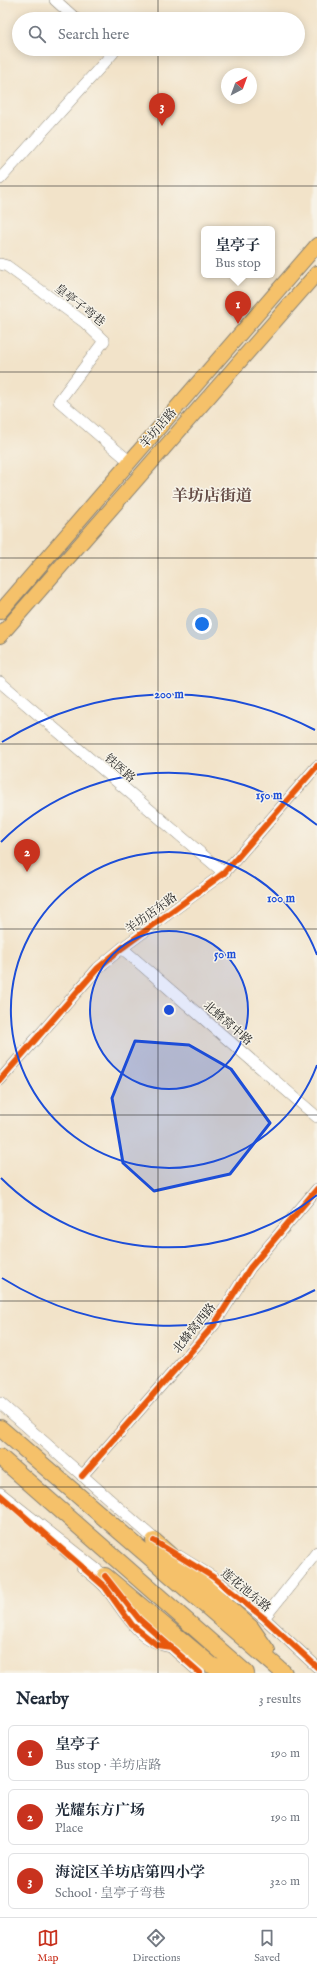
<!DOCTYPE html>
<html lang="en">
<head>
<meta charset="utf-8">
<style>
	body { margin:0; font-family:"IM FELL English","Noto Serif SC",serif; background:#f6f6f7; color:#1f2937 }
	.compass { position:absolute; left:221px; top:68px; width:36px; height:36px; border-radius:50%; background:#fff; box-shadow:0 2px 10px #0003; rotate:41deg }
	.you { position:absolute; left:202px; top:624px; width:14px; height:14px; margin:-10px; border:3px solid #fff; border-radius:50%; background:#1a73e8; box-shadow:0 0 0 6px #1a73e833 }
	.badge { display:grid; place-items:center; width:26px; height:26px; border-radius:50%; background:#c8321e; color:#fff; font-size:13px; font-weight:700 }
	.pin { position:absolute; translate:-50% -33px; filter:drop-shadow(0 1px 2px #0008) }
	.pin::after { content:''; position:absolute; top:21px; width:14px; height:12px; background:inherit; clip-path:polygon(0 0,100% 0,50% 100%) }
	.popup { position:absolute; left:201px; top:226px; width:74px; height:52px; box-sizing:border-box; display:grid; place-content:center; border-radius:6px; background:#fff; filter:drop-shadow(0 1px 3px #0005); font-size:13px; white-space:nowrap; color:#747a83 }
	.popup b { font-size:15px; color:#1f2937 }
	.popup::after { content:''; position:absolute; left:50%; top:100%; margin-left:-8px; border:8px solid transparent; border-top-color:#fff }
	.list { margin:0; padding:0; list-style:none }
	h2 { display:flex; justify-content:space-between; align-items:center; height:52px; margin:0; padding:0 16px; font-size:17px }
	h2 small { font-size:13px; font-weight:400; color:#747a83 }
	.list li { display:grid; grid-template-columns:26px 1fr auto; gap:12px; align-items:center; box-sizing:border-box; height:56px; margin:0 8px 8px; padding:0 8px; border:1px solid #e0e1e3; border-radius:6px }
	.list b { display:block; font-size:15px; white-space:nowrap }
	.list p { margin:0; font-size:13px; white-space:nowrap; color:#747a83 }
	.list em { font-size:13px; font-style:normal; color:#747a83 }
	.icon { flex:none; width:22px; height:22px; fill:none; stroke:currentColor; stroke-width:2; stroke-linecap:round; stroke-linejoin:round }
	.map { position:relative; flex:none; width:317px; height:1673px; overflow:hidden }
	.search { position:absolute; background:#fff; box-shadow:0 2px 10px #0003; left:12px; right:12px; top:12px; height:44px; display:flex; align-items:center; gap:10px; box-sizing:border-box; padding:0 14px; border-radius:22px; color:#747a83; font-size:15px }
	.sheet { height:244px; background:#fff }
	nav { display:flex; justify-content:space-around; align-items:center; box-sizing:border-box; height:56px; border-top:1px solid #e0e1e3; background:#fff; font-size:11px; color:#747a83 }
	nav a { display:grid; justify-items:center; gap:2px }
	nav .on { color:#c8321e }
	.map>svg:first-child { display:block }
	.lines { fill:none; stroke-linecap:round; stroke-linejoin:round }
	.minor-tunnel { stroke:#c7bba6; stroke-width:11; stroke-dasharray:11 5.5; stroke-linecap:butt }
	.minor-casing { stroke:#878072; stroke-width:12 }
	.major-casing { stroke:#878072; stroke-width:16 }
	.highway-casing { stroke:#878072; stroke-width:18 }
	.minor { stroke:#fff; stroke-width:11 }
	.major { stroke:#f5c16b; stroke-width:14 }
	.highway { stroke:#f5c16b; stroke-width:16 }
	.cycleway-casing { stroke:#f7f3e8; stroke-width:8 }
	.cycleway { stroke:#e8590c; stroke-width:6 }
	.marked { fill:#1d4ed8; fill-opacity:0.2; stroke:#1d4ed8; stroke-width:3; stroke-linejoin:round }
	.grid { fill:none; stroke:#1c1c1c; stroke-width:1; stroke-opacity:0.55 }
	.ring { fill:none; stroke:#1d4ed8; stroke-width:2 }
	.labels { text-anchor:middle; stroke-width:3; stroke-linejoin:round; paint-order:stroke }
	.street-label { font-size:12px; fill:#1c1c1c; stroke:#f7f3e8 }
	.district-label { font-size:16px; font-weight:bold; fill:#664d47; stroke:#f7f3e8 }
	.centre { fill:#1d4ed8; stroke:#f7f3e8; stroke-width:2 }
	.ring-label { font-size:12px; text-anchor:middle; font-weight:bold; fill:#1d4ed8; stroke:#f7f3e8; stroke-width:3; stroke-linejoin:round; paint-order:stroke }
</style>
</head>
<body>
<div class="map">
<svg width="317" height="1673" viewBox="0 0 317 1673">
	<rect width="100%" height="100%" fill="#f7f3e8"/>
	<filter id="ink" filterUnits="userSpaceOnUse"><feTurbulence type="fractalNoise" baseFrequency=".025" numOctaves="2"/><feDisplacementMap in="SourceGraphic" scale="8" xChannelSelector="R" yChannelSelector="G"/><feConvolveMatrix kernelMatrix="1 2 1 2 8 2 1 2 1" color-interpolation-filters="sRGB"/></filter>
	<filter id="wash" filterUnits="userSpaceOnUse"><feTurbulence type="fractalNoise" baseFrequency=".012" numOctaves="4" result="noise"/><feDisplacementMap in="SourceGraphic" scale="16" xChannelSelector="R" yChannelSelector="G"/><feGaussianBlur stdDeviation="0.9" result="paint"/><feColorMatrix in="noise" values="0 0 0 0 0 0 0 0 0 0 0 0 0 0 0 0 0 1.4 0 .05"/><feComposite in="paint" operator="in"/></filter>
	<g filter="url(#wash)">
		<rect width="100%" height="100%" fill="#f2e3c9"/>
	</g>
	<g filter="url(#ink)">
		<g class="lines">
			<path class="minor-tunnel" d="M50,1539L70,1556"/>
			<g class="minor-casing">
				<path id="minor" d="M55,0L76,19
					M0,179L113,53L109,49
					M0,264L7,266L84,322L104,341L59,401L129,461
					M0,682L224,873
					M122,948L317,1117
					M0,1080L98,968L122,948L224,873L317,766
					M0,1403L160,1544
					M82,1476L214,1325L250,1268L317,1189
					M0,1493L105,1576L110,1582
					M179,1556L213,1577L264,1618L317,1667
					M82,1567C90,1574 99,1580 106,1588C125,1612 137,1642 171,1647
					M120,1595L139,1619L200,1673
					M264,1618L317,1552"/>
			</g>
			<g class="major-casing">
				<path id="major" d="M0,612L317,245
					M0,636L317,273"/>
			</g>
			<g class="highway-casing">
				<path id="highway" d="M0,1428L284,1673
					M0,1457L246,1673
					M154,1541L251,1628L267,1651
					M105,1576L211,1665L229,1673"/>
			</g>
			<use href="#minor" class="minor"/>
			<use href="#major" class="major"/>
			<use href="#highway" class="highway"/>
			<g class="cycleway-casing">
				<path id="cycleway" d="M0,1080L98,968L122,948L224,873L317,766
					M82,1476L214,1325L250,1268L317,1189
					M0,1495L105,1587L132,1625L157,1645L171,1647
					M154,1541L213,1577L264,1618L317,1667
					M105,1576L139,1619L200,1673"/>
			</g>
			<use href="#cycleway" class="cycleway"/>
		</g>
	</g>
	<path class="marked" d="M135,1041L189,1045L231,1069L270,1123L230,1174L154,1191L123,1163L112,1098Z"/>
	<path class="grid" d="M158,0V19M158,49V1673M0,186H317M0,372H317M0,558H317M0,744H317M0,929H317M0,1115H317M0,1301H317M0,1487H317"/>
	<circle cx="169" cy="1010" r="79" fill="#1d4ed8" fill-opacity=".12"/>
	<g class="ring">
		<circle cx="169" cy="1010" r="79"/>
		<path d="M317 1065A158 158 0 1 1 317 955"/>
		<path d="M317 1195A237 237 0 0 1 1 1178M1 842A237 237 0 0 1 317 825"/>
		<path d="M315 1290A316 316 0 0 1 2 1278M2 742A316 316 0 0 1 315 730"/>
	</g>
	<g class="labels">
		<g class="street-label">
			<text transform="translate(80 305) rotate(38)" y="4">皇亭子弯巷</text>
			<text transform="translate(158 428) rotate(-49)" y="4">羊坊店路</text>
			<text transform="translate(120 768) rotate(41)" y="4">铁医路</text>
			<text transform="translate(151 913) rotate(-36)" y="4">羊坊店东路</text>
			<text transform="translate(228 1023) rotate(41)" y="4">北蜂窝中路</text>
			<text transform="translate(194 1328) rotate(-51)" y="4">北蜂窝西路</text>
			<text transform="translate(246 1590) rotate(39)" y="4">莲花池东路</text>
		</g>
		<g class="district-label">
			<text x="212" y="501">羊坊店街道</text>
		</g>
	</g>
	<circle cx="169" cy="1010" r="6" class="centre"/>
	<g class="ring-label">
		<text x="169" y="698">200 m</text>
		<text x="269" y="799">150 m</text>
		<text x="281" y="902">100 m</text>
		<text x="225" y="958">50 m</text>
	</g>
</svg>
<svg class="compass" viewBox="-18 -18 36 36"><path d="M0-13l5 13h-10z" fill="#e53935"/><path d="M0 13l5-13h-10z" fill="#747a83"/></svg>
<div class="you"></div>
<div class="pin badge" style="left:238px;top:324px">1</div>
<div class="popup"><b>皇亭子</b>Bus stop</div>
<div class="pin badge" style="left:27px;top:872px">2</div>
<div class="pin badge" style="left:162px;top:126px">3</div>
<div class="search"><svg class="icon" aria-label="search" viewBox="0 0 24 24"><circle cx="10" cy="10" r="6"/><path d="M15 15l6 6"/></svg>Search here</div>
</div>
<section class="sheet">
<h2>Nearby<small>3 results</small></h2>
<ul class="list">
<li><span class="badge">1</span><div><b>皇亭子</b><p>Bus stop · 羊坊店路</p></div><em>190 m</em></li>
<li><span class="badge">2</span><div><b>光耀东方广场</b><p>Place</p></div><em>190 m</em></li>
<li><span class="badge">3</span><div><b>海淀区羊坊店第四小学</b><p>School · 皇亭子弯巷</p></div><em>320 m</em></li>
</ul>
</section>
<nav>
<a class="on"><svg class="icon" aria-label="map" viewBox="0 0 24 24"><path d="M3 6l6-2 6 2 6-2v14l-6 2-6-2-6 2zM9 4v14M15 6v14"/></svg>Map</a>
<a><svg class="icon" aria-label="directions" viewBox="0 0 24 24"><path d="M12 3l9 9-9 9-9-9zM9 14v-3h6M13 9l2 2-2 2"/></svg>Directions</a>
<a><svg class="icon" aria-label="saved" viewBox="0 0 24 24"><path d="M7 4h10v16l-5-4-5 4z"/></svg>Saved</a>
</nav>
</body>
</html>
